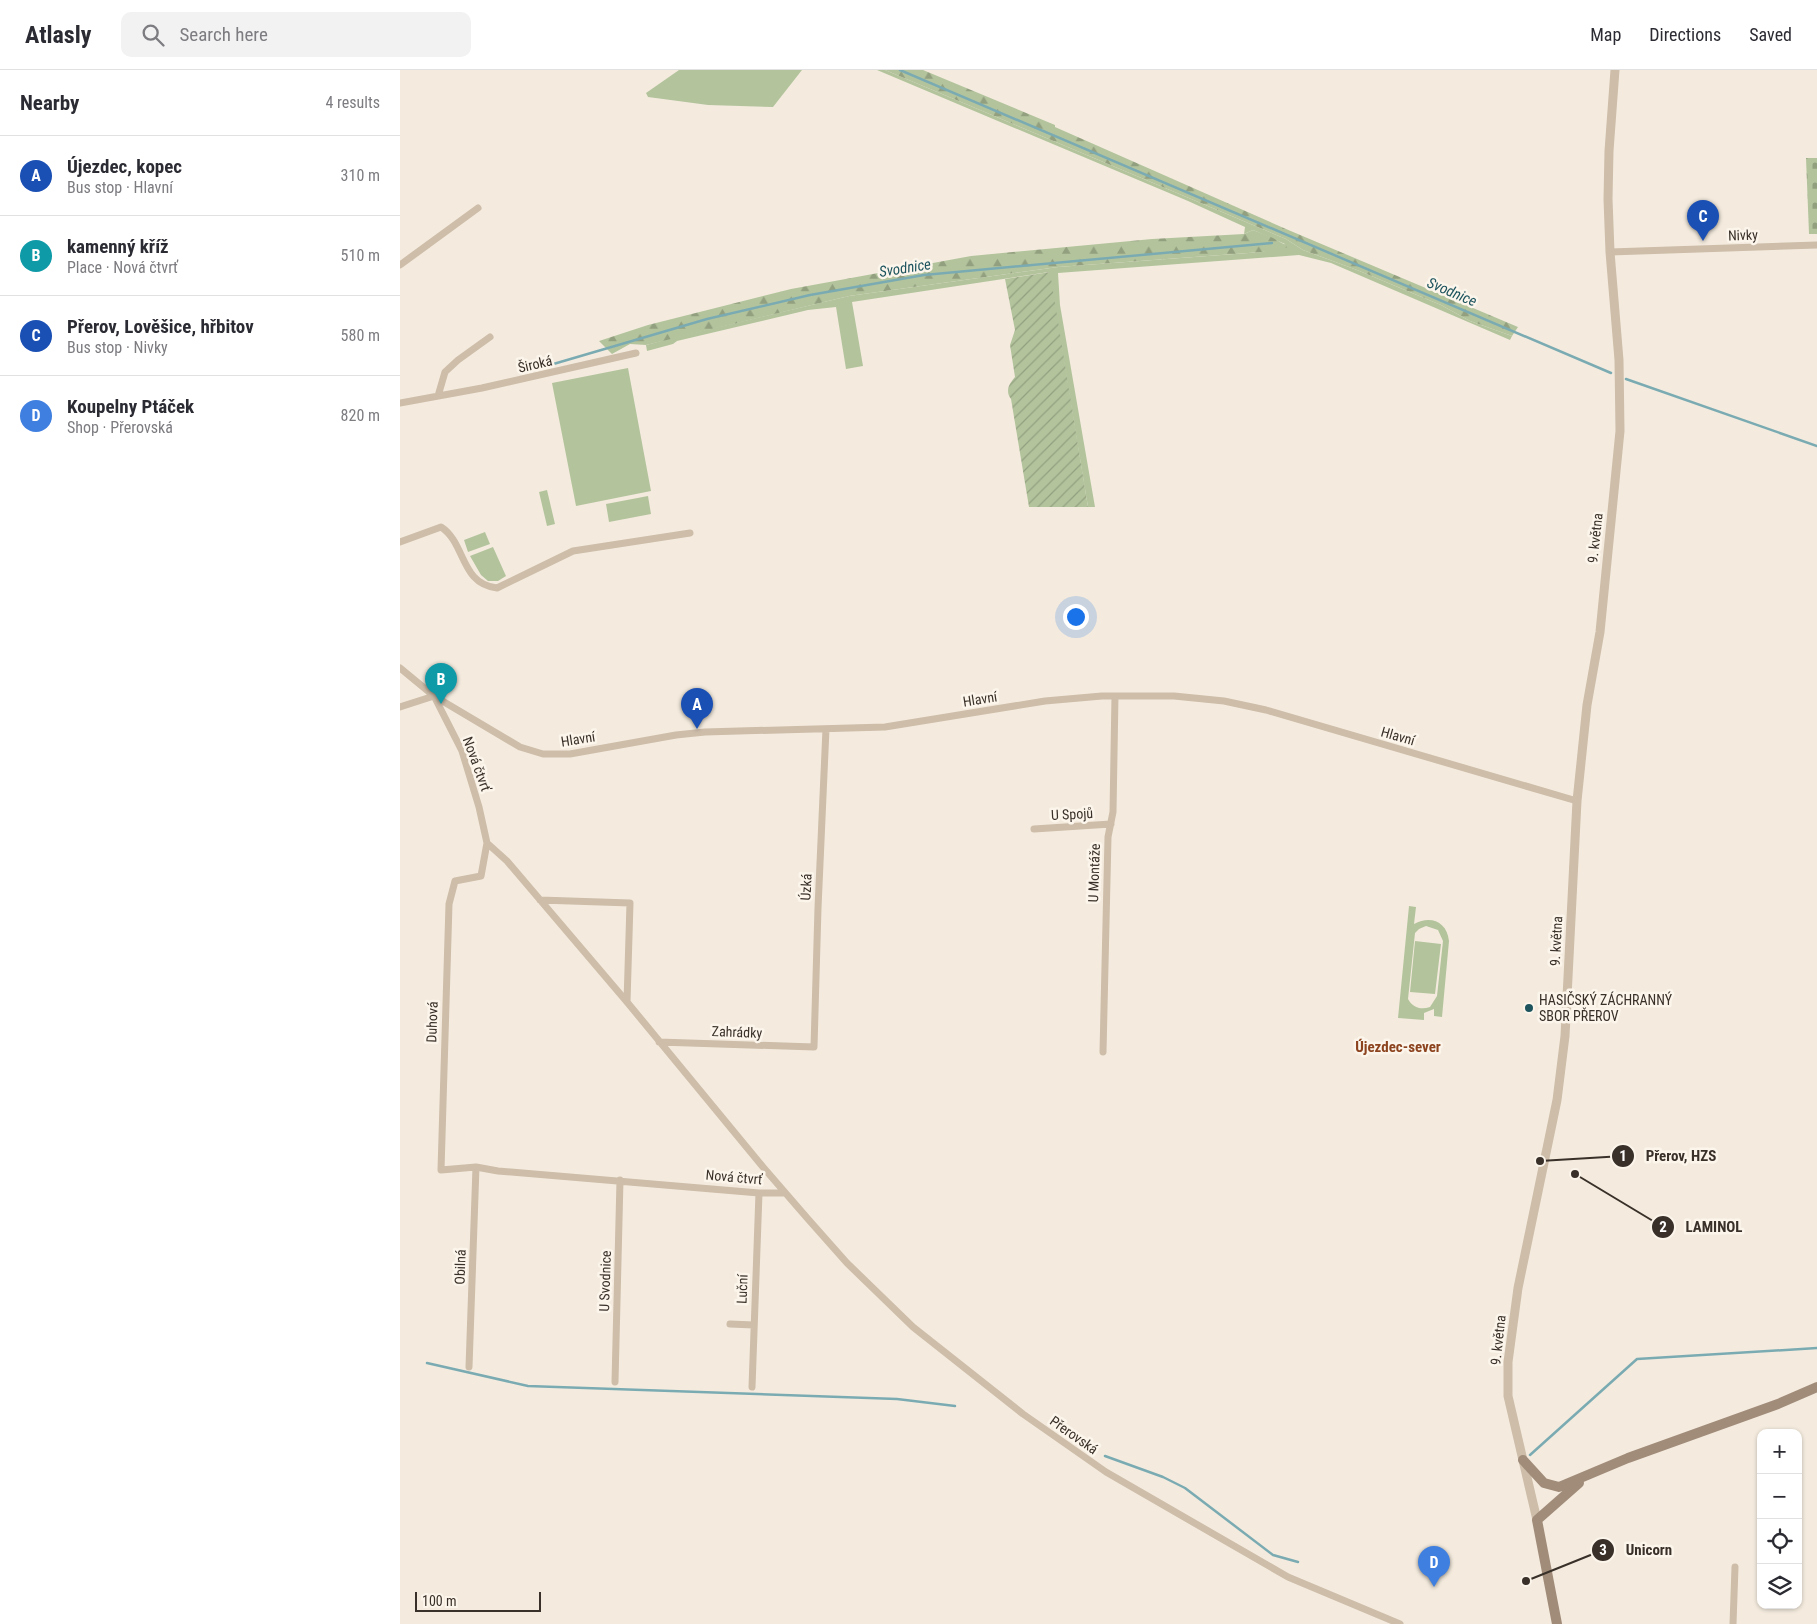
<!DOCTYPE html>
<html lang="en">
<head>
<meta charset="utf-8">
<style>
	body { margin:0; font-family:"Roboto Condensed",sans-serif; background:#f2f2f3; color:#2b2b33 }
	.controls { position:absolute; right:15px; bottom:15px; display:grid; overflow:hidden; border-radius:10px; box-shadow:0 1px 4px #0004 }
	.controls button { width:45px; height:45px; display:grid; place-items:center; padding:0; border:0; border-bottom:1px solid #e1e1e2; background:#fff; color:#2b2b33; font:25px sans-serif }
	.scale { position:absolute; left:15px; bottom:12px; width:126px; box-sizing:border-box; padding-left:5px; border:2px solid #393029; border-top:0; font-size:14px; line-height:18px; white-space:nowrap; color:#393029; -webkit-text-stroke:4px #fbf5eb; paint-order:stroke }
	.you { position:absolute; left:675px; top:546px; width:18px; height:18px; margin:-12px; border:4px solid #fff; border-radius:50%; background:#1a73e8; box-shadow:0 0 0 8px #1a73e833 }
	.badge { display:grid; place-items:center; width:32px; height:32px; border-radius:50%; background:#0f766e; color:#fff; font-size:16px; font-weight:700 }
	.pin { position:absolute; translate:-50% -41px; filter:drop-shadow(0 1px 2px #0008) }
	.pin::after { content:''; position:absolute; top:26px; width:18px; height:15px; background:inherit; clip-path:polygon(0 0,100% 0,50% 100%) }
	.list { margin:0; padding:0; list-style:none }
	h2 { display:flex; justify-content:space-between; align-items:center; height:65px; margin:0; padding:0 20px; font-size:21px }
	h2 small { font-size:16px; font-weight:400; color:#7c7c81 }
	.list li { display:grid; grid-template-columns:32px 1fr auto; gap:15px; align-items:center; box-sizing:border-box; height:80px; padding:0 20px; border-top:1px solid #e1e1e2 }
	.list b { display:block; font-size:19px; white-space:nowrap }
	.list p { margin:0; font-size:16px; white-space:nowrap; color:#7c7c81 }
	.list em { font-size:16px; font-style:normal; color:#7c7c81 }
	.icon { flex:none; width:28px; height:28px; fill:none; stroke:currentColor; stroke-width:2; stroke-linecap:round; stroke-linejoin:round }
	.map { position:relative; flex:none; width:1417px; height:1554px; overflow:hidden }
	header { display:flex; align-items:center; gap:30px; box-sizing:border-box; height:70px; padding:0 25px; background:#fff; border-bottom:1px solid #e1e1e2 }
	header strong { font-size:24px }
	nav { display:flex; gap:28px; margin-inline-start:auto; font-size:18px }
	.search { width:350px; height:45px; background:#f2f2f3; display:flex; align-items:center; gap:12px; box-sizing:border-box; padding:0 18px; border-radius:10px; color:#7c7c81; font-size:19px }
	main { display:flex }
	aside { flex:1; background:#fff }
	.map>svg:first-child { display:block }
	.green { fill:#b3c49d; fill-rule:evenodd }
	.forest { fill:url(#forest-firs) }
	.cemetery { fill:url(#cemetery-stones) }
	.garden { fill:url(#garden-furrows) }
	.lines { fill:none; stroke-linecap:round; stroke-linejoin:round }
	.stream { stroke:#7babb2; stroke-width:2.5 }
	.minor { stroke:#cdbda9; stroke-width:7 }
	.tertiary { stroke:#cdbda9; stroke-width:9 }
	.secondary { stroke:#a18c7a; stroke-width:10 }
	.poi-dot { fill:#1c535d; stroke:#fbf5eb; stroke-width:2 }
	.labels { text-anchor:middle; stroke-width:5; stroke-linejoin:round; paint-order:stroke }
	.street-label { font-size:14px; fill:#393029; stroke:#fbf5eb }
	.poi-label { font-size:14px; fill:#393029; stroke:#fbf5eb; text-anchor:start }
	.water-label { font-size:15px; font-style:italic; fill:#1c535d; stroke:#fbf5eb }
	.neighbourhood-label { font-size:15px; font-weight:bold; fill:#8c431e; stroke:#fbf5eb }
	.leader { fill:none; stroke:#393029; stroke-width:2 }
	.callout-dot { fill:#393029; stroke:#fbf5eb; stroke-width:2 }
	.mark-label { font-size:15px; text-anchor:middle; font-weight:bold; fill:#fff }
	.callout-label { font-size:15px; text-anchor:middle; font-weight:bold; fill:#393029; stroke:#fbf5eb; stroke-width:5; stroke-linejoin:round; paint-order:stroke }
</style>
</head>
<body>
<header>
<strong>Atlasly</strong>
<div class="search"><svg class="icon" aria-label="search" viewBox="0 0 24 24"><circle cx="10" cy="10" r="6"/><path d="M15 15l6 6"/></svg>Search here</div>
<nav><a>Map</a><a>Directions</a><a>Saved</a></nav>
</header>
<main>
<aside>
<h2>Nearby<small>4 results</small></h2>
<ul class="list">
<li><span class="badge" style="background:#1a4fb4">A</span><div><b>Újezdec, kopec</b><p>Bus stop · Hlavní</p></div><em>310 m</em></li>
<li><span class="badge" style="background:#0f9aa8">B</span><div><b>kamenný kříž</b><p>Place · Nová čtvrť</p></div><em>510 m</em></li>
<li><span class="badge" style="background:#1a4fb4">C</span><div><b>Přerov, Lověšice, hřbitov</b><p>Bus stop · Nivky</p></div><em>580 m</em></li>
<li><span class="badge" style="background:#3f7fe0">D</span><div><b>Koupelny Ptáček</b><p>Shop · Přerovská</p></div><em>820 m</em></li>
</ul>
</aside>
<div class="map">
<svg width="1417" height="1554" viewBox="0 0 1417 1554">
	<defs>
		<pattern id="forest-firs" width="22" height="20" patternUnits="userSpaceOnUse" patternTransform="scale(1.25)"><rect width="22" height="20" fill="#b3c49d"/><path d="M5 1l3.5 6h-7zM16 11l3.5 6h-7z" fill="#93a080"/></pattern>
		<pattern id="cemetery-stones" width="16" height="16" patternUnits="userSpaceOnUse" patternTransform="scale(1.25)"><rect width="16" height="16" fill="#b3c49d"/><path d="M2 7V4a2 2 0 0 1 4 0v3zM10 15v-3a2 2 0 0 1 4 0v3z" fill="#93a080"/></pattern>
		<pattern id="garden-furrows" width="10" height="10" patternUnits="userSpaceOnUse" patternTransform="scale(1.25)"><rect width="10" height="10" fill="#b3c49d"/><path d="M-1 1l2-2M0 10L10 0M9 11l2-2" fill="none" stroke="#93a080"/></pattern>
	</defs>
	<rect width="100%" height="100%" fill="#f4ebde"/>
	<path class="green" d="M279,0H402L373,37L308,35L248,27L246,23Z
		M477,0H485L886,169L903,180L957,200L1041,235L1070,251L1112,266L1110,270L931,193L899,185L658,203L660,235L695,437H688L649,202L452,232L463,296L446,299L436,237L408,240L277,271L273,274L247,281L246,275L272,268L449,226L658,197L862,182L885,174L853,160L844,164L845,157L788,131Z
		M228,298L251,421L176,436L152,313Z
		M147,420L155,454L147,456L139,422Z
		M248,426L251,444L209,452L206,434Z
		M85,462L90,474L68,482L64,470Z
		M93,477L106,506L98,511H88L81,505L70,486Z
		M1009,836L1016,837L1014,854C1031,845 1047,852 1049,871L1042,947L1034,946V939L1024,943V950L998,948ZM1026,856L1038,860L1043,871L1037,926L1030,937C1021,940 1013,938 1008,929L1015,863L1019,859Z
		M1015,871L1041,874L1035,924L1010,922Z"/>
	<path class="forest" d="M485,0H523L655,55V57L886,159L1118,257L1112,266L1070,251L1041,235L957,200L903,180L886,169Z
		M853,160L873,168L889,177L862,182L658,197L449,226L246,275L230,274L212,284L199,271L248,255L391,219L571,186L752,169L844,164Z"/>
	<path class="cemetery" d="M1406,88H1417V164H1409Z"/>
	<path class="garden" d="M650,202L688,437H629L611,329C605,321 609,314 615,307L610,275L615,260L605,209Z"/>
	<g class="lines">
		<path class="stream" d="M500,0L1211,303
			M150,295L307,249L410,225L524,205L872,173
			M1226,309L1417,376
			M27,1293L128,1316L497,1329L555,1336
			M1130,1385L1237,1289L1417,1278
			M705,1386L763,1407L785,1418L873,1485L898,1492"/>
		<path class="minor" d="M1210,182L1417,175
			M0,195L78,138
			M38,326L45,302L58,290L90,267
			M0,333L82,318L236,283
			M0,472L41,457C66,473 60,514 97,518L173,481L290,463
			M0,598L34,626L120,677L143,684H170L276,665L305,662L485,657L645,631L702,626H774L824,631L866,640L1177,731
			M0,637L34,626L62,681L79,737L87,773L81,806L55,811L49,834L41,1100L76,1097L98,1101L359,1123H385
			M634,759L711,754
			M87,773L107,791L227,932L363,1097L408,1149L447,1193L513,1257L623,1344L706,1402L888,1507L1000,1554
			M140,830L230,833L227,932
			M259,972L414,977L418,838L426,659
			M703,982L708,767L713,742L715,626
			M330,1254L354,1255
			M69,1297L76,1097
			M215,1312L220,1110
			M352,1317L359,1123
			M1333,1554L1335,1497"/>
		<path class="tertiary" d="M1137,1450L1108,1326V1292L1118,1218L1157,1030L1165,966L1177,731L1187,635L1200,562L1220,361L1219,290L1210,182L1208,129L1209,81L1215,0"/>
		<path class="secondary" d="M1123,1390L1144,1413L1159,1417L1228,1388L1378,1334L1417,1317
			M1157,1554L1137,1450L1179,1413"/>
	</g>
	<circle class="poi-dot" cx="1129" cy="938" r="5"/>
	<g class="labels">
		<g class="street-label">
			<text transform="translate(1343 165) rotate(-2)" y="5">Nivky</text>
			<text transform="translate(135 294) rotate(-13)" y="5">Široká</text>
			<text transform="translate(1195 468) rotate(-84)" y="5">9. května</text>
			<text transform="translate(580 629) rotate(-9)" y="5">Hlavní</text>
			<text transform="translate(998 666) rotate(16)" y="5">Hlavní</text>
			<text transform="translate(178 669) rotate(-9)" y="5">Hlavní</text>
			<text transform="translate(77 694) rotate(70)" y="5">Nová čtvrť</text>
			<text transform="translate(672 744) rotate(-3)" y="5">U Spojů</text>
			<text transform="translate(694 803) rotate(-88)" y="5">U Montáže</text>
			<text transform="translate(406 817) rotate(-87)" y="5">Úzká</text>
			<text transform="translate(1156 871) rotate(-87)" y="5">9. května</text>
			<text transform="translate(32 952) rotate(-88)" y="5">Duhová</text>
			<text transform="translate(337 962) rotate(2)" y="5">Zahrádky</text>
			<text transform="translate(334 1107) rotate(5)" y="5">Nová čtvrť</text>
			<text transform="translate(60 1197) rotate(-88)" y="5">Obilná</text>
			<text transform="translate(205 1211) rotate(-88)" y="5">U Svodnice</text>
			<text transform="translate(342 1219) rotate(-88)" y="5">Luční</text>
			<text transform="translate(1098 1270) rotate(-84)" y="5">9. května</text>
			<text transform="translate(674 1365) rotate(35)" y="5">Přerovská</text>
		</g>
		<g class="poi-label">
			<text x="1139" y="935">HASIČSKÝ ZÁCHRANNÝ<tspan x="1139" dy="16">SBOR PŘEROV</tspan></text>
		</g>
		<g class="water-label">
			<text transform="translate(505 198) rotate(-9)" y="5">Svodnice</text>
			<text transform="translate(1052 222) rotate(23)" y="5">Svodnice</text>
		</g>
		<g class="neighbourhood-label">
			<text x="998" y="982">Újezdec-sever</text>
		</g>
	</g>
	<path class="leader" d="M1140 1091L1223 1086M1175 1104L1263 1157M1126 1511L1203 1480"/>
	<g class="callout-dot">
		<circle cx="1140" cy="1091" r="5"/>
		<circle cx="1175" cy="1104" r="5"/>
		<circle cx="1126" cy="1511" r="5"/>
		<circle cx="1223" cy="1086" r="12"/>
		<circle cx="1263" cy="1157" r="12"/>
		<circle cx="1203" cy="1480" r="12"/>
	</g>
	<g class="mark-label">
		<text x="1223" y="1091">1</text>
		<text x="1263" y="1162">2</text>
		<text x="1203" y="1485">3</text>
	</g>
	<g class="callout-label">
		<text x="1281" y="1091">Přerov, HZS</text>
		<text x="1314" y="1162">LAMINOL</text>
		<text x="1249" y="1485">Unicorn</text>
	</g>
</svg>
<div class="controls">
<button>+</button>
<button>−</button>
<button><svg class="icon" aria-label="locate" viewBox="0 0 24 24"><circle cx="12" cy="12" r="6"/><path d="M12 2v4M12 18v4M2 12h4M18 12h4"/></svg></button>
<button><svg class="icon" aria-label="layers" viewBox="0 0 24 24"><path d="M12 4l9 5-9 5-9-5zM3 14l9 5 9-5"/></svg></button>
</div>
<div class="scale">100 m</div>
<div class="you"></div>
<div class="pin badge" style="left:297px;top:659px;background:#1a4fb4">A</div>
<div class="pin badge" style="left:41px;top:634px;background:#0f9aa8">B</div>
<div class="pin badge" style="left:1303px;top:171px;background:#1a4fb4">C</div>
<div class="pin badge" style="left:1034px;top:1517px;background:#3f7fe0">D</div>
</div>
</main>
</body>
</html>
